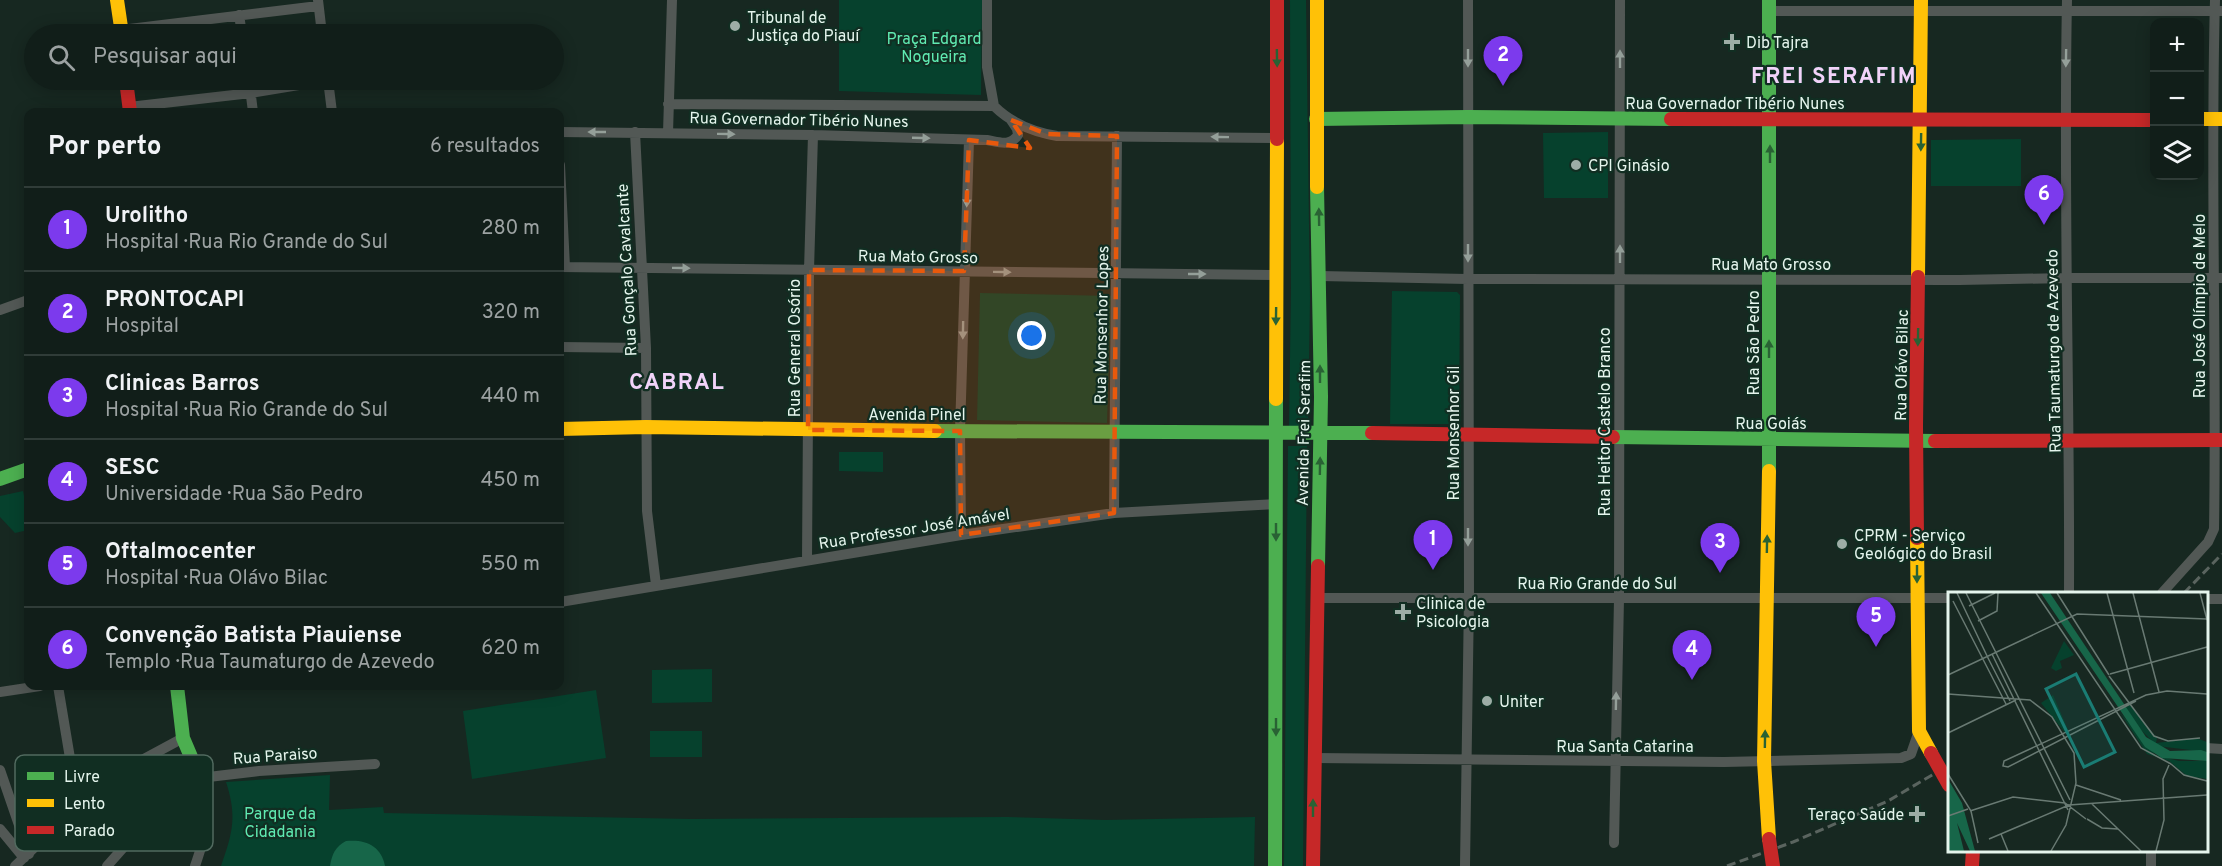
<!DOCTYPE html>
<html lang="pt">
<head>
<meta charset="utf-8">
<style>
	body { margin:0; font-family:Overpass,sans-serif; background:#1a2722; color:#f1f3f6 }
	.controls { position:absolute; right:18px; top:18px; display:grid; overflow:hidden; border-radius:12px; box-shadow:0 3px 15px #0003 }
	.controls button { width:54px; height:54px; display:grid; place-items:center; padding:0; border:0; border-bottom:2px solid #303c38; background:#111e19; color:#f1f3f6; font:30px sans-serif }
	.you { position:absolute; left:1032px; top:336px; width:21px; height:21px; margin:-15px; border:4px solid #fff; border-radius:50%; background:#1a73e8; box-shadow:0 0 0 9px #1a73e833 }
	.badge { display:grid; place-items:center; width:39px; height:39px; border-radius:50%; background:#7c3aed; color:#fff; font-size:20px; font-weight:700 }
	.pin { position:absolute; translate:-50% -50px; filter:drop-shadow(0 2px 3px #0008) }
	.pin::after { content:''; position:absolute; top:32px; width:21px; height:18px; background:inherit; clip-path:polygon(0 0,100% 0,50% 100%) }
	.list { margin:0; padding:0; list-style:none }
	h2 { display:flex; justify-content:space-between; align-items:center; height:78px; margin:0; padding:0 24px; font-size:26px }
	h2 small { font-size:20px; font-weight:400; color:#9ca2a2 }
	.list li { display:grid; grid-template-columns:39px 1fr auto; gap:18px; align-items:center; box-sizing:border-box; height:84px; padding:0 24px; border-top:2px solid #303c38 }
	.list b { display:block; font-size:22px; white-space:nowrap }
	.list p { margin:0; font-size:20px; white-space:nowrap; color:#9ca2a2 }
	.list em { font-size:20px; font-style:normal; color:#9ca2a2 }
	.icon { flex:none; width:33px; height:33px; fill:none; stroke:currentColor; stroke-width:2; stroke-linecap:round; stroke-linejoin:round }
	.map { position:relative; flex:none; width:2222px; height:866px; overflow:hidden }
	.search { position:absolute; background:#111e19; box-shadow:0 3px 15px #0003; left:24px; top:24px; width:540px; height:66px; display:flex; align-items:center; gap:15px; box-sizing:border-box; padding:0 21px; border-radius:33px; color:#9ca2a2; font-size:22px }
	.panel { position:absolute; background:#111e19; box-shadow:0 3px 15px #0003; left:24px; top:108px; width:540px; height:582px; border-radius:12px }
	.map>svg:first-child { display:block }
	.green { fill:#06412d }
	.water { fill:#176649 }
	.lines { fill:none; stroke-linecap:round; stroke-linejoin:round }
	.street { stroke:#525855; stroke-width:10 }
	.fast { stroke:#4caf50; stroke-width:14 }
	.slow { stroke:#ffc107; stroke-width:14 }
	.jam { stroke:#c62828; stroke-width:14 }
	.rail { stroke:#5a645f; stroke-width:3; stroke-dasharray:9 4.5; stroke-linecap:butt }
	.jam-bridge { stroke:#c62828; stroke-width:14 }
	.oneway { fill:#296234 }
	.oneway2 { fill:#949f99 }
	.marked { fill:#e8590c; fill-opacity:0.2; stroke:#e8590c; stroke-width:4.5; stroke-dasharray:12 8; stroke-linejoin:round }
	.poi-dot { fill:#9dada6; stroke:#112e22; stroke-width:2 }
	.labels { text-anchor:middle; stroke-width:4.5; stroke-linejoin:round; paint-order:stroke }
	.poi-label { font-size:16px; fill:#e5f5ed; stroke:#112e22; text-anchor:start }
	.park-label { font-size:16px; fill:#60ebb2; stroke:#112e22 }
	.street-label { font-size:16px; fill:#e5f5ed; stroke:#112e22 }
	.district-label { font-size:22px; font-weight:bold; letter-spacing:1.5px; fill:#f1d3f9; stroke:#112e22 }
	.inset-road { fill:none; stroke:#697a73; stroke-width:1.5 }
	.view { fill:#1a7c74; fill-opacity:0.15; stroke:#1a7c74; stroke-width:3 }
	.inset-edge { fill:none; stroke:#e5f5ed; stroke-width:3 }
	.key { fill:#112e22; stroke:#516a5f; stroke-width:1.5 }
	.key-label { font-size:16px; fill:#e5f5ed }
</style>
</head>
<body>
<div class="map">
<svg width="2222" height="866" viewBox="0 0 2222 866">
	<rect width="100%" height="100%" fill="#172821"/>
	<path class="green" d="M839,0H982L981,95L839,91Z
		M1290,0H1306L1310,298L1308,427L1289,426L1291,290Z
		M1608,132V198H1544L1543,133Z
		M2021,139V186H1931V140Z
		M1392,291L1457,292L1460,295L1459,422L1457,424H1390Z
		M980,293L1111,296L1107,423L977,420Z
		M1288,446H1307L1303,866H1284Z
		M839,452H883V472L839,471Z
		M23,491L28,516V530L15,533L0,517V496Z
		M712,669V702L652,703V670Z
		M596,690L606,758L472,779L463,711Z
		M650,731H702V757H650Z
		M330,775L329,810L383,807L384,813L691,819L1007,817L1105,820L1255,817L1254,866H221C233,832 237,816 226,782Z"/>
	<path class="water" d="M346,841C366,839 381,846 385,866H330C332,854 335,847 346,841Z"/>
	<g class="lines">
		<path class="street" d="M318,0L322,34
			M987,0V67L994,106
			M2067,0C2063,198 2070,395 2069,593
			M1769,11H2222
			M239,15L242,34
			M121,30L318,6
			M249,80L253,112
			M328,80L332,112
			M668,104L994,106C1011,123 1033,132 1057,136L1278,138
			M129,107L251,93L329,80
			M560,132L813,135L987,140C999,142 1010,147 1018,135L1017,129L1011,120
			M635,132L646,348L647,511L656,585
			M668,133L672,0
			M560,165L565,267
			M560,267L1277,275
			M1320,276L1467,279L1959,280L2066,278H2222
			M0,310L28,300
			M560,347L646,348
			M1114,513L1117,136
			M961,535L960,431L969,140
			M807,560L809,270L813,135
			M2162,593L2208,542L2214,529C2217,353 2210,176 2215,0
			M1317,598H1949
			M2206,599H2222
			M560,602L961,535L1114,513L1276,504
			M58,686L78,806
			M0,692L40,686
			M2206,748L2222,749
			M1314,758L1724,762L1901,758L1911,754L1919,731
			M0,770L29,854
			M0,829L24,858
			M1614,843L1619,599L1620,0
			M15,866L78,806L144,759L183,738
			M107,866L163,803L183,786L200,778L259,771L375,764
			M195,866C206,834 214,811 200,778
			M1465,866L1469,598L1468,0
			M2151,866V850"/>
		<path class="fast" d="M1316,119L1468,117L1671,119
			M1317,187L1321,397L1318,566
			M935,431L1372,433
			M1613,437L1935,441
			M1769,471V0
			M0,479L28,469
			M177,686L183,738L200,778
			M1275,866L1276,399"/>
		<path class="slow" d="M117,0L122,34
			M1317,0V187
			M2200,119H2222
			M1918,277L1921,0
			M1276,399L1277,139
			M560,429L646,427L935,431
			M1769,471L1764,761L1769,839
			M1917,538L1919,731L1931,753"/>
		<path class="jam" d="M126,80L130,112
			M1671,119L2154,120
			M1277,139V0
			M1372,433L1613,437
			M1935,441L2222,440
			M1917,538L1916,426L1918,277
			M1313,866L1318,566
			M1972,866L1973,850"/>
		<path class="rail" d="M2184,593L2222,554
			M1727,866L1793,842L1888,801L1949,765"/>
		<path class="jam-bridge" d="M1931,753L1949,785
			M1769,839L1773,866"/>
	</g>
	<defs><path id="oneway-solid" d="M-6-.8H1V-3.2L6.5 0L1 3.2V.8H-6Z" transform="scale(1.5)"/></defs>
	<g class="oneway">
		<use href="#oneway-solid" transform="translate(1277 58) rotate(89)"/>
		<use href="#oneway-solid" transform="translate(1921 142) rotate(91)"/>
		<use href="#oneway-solid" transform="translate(1770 154) rotate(-90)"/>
		<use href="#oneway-solid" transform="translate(1319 217) rotate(-91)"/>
		<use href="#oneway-solid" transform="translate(1276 316) rotate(91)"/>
		<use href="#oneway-solid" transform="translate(1918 337) rotate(91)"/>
		<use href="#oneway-solid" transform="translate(1769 349) rotate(-90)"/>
		<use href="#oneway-solid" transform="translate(1320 374) rotate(-90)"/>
		<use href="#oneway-solid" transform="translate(1320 466) rotate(-89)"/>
		<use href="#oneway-solid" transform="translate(1276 532) rotate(90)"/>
		<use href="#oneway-solid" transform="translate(1767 544) rotate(-89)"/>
		<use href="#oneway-solid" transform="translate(1917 574) rotate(90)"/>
		<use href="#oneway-solid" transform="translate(1276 727) rotate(90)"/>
		<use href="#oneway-solid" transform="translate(1765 739) rotate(-89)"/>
		<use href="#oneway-solid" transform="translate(1313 808) rotate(-90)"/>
	</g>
	<g class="oneway2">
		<use href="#oneway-solid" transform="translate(1468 58) rotate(90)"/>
		<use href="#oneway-solid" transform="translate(2066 58) rotate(91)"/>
		<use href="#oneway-solid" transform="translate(1620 59) rotate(-90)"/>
		<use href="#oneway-solid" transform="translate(597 132) rotate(180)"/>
		<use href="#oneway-solid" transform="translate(726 134) rotate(1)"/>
		<use href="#oneway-solid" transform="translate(1220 137) rotate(-179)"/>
		<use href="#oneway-solid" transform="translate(921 138) rotate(2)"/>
		<use href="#oneway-solid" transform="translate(967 198) rotate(92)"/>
		<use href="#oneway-solid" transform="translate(1468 253) rotate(90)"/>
		<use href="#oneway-solid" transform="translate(1620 254) rotate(-90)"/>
		<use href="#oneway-solid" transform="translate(681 268) rotate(1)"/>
		<use href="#oneway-solid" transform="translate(1002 272) rotate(1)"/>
		<use href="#oneway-solid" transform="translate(1197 274)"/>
		<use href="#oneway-solid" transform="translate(963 330) rotate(91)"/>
		<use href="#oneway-solid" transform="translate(1468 537) rotate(90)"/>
		<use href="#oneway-solid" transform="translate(1616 701) rotate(-89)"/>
	</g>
	<path class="marked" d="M1011,120L1047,134L1117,136L1114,513L961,535L960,431L808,430L809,270L964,271L969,140L1030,148Z"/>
	<g class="poi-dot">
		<circle cx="735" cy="26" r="6"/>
		<path d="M1729 33h6v6h6v6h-6v6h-6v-6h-6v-6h6z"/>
		<circle cx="1576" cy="165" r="6"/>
		<circle cx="1842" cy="544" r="6"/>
		<path d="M1400 603h6v6h6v6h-6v6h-6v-6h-6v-6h6z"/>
		<circle cx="1487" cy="701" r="6"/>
		<path d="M1914 805h6v6h6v6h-6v6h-6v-6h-6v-6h6z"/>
	</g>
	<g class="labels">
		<g class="poi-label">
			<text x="747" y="23">Tribunal de<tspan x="747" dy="18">Justiça do Piauí</tspan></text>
			<text x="1746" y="48">Dib Tajra</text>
			<text x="1588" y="171">CPI Ginásio</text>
			<text x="1854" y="541">CPRM - Serviço<tspan x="1854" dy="18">Geológico do Brasil</tspan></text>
			<text x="1416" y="609">Clinica de<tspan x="1416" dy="18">Psicologia</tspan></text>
			<text x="1499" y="707">Uniter</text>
			<text x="1904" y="820" text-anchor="end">Teraço Saúde</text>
		</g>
		<g class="park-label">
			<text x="934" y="44">Praça Edgard<tspan x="934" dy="18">Nogueira</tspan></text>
			<text x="280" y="819">Parque da<tspan x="280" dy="18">Cidadania</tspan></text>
		</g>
		<g class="street-label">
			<text x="1735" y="109">Rua Governador Tibério Nunes</text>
			<text transform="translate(799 119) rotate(1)" y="6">Rua Governador Tibério Nunes</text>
			<text transform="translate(918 256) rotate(1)" y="6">Rua Mato Grosso</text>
			<text x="1771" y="270">Rua Mato Grosso</text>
			<text transform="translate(626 270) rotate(-93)" y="6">Rua Gonçalo Cavalcante</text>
			<text transform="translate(2199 306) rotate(-90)" y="6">Rua José Olímpio de Melo</text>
			<text transform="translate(1101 325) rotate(-89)" y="6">Rua Monsenhor Lopes</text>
			<text transform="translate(1753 343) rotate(-90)" y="6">Rua São Pedro</text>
			<text transform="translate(794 348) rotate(-90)" y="6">Rua General Osório</text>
			<text transform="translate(2053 351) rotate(-91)" y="6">Rua Taumaturgo de Azevedo</text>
			<text transform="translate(1901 365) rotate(-89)" y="6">Rua Olávo Bilac</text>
			<text x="917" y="420">Avenida Pinel</text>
			<text transform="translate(1604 422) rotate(-90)" y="6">Rua Heitor Castelo Branco</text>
			<text x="1771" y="429">Rua Goiás</text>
			<text transform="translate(1303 433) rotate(-89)" y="6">Avenida Frei Serafim</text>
			<text transform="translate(1453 433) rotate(-90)" y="6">Rua Monsenhor Gil</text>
			<text transform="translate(914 528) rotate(-9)" y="6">Rua Professor José Amável</text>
			<text x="1597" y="589">Rua Rio Grande do Sul</text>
			<text x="1625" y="752">Rua Santa Catarina</text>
			<text transform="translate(275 755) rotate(-4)" y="6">Rua Paraiso</text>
		</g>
		<g class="district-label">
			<text x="1834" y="83">FREI SERAFIM</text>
			<text x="677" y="389">CABRAL</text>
		</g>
	</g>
	<g transform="translate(1948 592)">
		<rect width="260" height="260" fill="#172821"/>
		<path d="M116,49L126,63L112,69L114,76L108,79L103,76ZM105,103L121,140L118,142L93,111ZM182,113L209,146L208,151L248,146L259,150V160L209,154L190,135L178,115ZM171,119L207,163L231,169H259V187L239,184L221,169L199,162Z" fill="#06412d"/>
		<path d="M93,1H102L198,145L222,159L253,158L259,160V169L214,166L197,155ZM0,187L14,211L27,259H22L9,231L16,259H1Z" fill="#176649"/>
		<path class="inset-road" d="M9,1L41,68M18,1L122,208M88,1L193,156L223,172M109,1L161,83M159,1L186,101M185,1L211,100M252,1L259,28M5,9L58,112M21,14L47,1M30,29L49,19L50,1M44,62L120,218M40,66L62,109M162,82L259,55M0,83L129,22L259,27M161,84L206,144L220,149L252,146M0,102L82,108L104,125L126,161L128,191L118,233L103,259M188,109L60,175L55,174L56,169L198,103L219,99L259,102M0,141L68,108M223,172L236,183L259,189M0,182L23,219L30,251M128,193L173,208M149,211L259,203M144,212L193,259M22,219L65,205L117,211L138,227M0,224L20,217M139,227L154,236L170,237M53,242L60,259M41,247L121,213L149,211M208,259L216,228L215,187L221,173"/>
		<path class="view" d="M128,82L167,160L136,175L98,97Z"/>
		<rect width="260" height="260" class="inset-edge"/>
	</g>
	<rect x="15" y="755" width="198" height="96" rx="9" class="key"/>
	<rect x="27" y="772" width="27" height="8" fill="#4caf50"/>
	<rect x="27" y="799" width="27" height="8" fill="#ffc107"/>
	<rect x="27" y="826" width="27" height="8" fill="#c62828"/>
	<g class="key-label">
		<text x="64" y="782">Livre</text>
		<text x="64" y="809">Lento</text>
		<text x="64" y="836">Parado</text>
	</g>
</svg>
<div class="controls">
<button>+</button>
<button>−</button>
<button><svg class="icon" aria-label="layers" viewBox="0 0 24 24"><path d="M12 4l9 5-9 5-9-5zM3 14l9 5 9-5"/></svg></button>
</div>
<div class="you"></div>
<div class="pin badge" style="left:1433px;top:570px">1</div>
<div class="pin badge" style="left:1503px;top:86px">2</div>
<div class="pin badge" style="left:1720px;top:573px">3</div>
<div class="pin badge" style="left:1692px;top:680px">4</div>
<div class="pin badge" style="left:1876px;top:647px">5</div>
<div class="pin badge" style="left:2044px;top:225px">6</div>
<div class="search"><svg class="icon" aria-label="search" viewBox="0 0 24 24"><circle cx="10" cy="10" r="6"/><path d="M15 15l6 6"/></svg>Pesquisar aqui</div>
<section class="panel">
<h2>Por perto<small>6 resultados</small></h2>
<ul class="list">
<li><span class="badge">1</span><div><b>Urolitho</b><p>Hospital · Rua Rio Grande do Sul</p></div><em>280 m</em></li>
<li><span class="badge">2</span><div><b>PRONTOCAPI</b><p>Hospital</p></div><em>320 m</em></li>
<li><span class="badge">3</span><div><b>Clinicas Barros</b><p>Hospital · Rua Rio Grande do Sul</p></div><em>440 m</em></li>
<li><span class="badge">4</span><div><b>SESC</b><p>Universidade · Rua São Pedro</p></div><em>450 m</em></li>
<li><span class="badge">5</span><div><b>Oftalmocenter</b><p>Hospital · Rua Olávo Bilac</p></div><em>550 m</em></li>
<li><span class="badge">6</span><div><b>Convenção Batista Piauiense</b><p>Templo · Rua Taumaturgo de Azevedo</p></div><em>620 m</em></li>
</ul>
</section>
</div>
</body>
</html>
